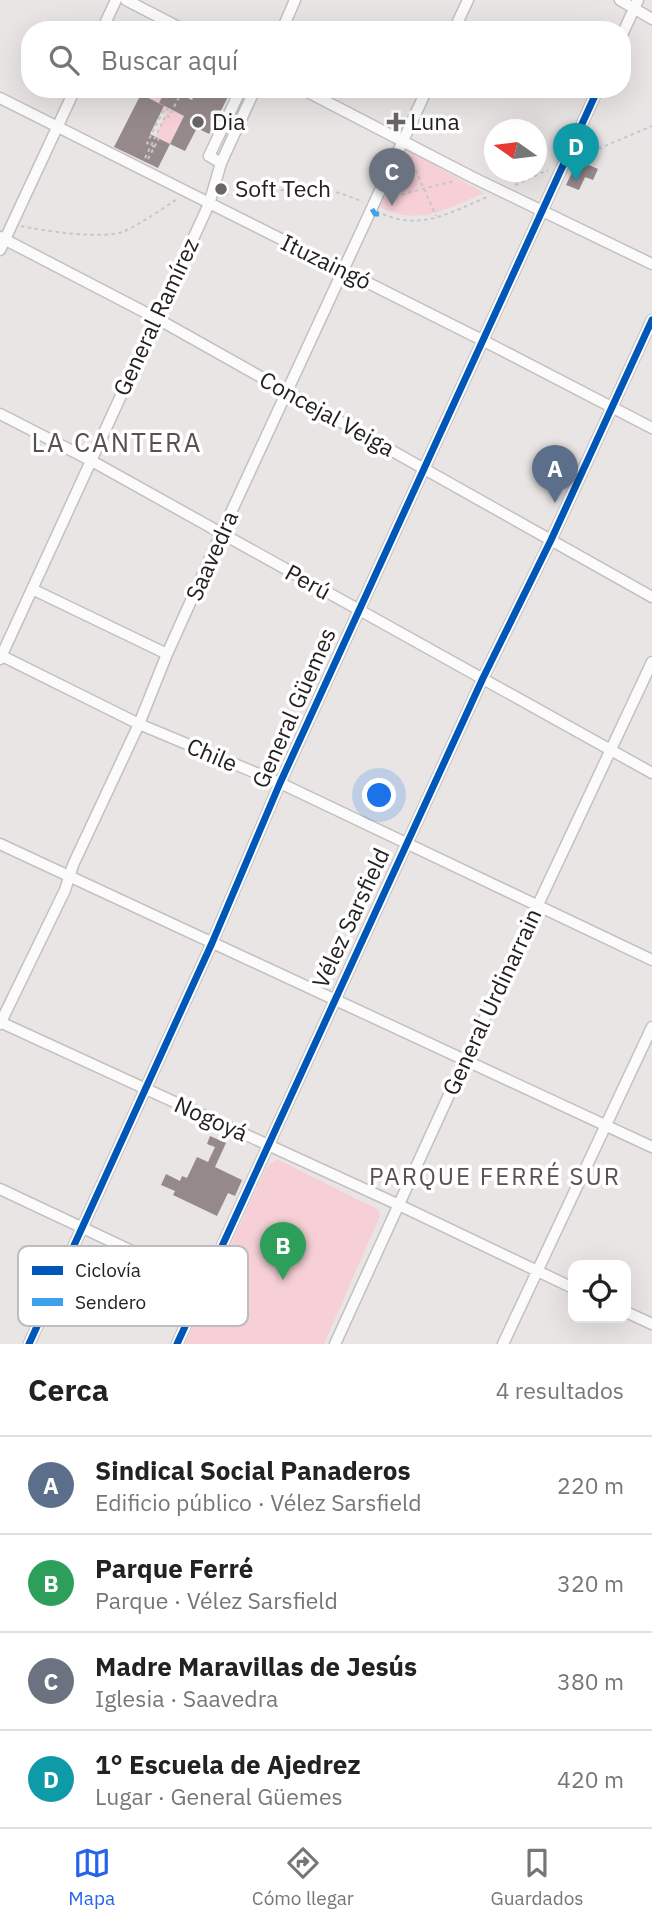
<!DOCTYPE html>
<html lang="es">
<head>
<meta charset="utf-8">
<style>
	body { margin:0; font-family:"IBM Plex Sans",sans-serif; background:#f6f6f6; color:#222 }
	.controls { position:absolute; right:21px; bottom:21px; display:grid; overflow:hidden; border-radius:14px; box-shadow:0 7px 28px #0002 }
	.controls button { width:63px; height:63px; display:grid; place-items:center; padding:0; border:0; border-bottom:2px solid #e0e0e0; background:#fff; color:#222; font:35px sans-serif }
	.compass { position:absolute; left:484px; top:119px; width:63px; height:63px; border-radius:50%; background:#fff; box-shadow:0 7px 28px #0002; rotate:284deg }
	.you { position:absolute; left:380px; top:796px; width:24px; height:24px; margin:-18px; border:5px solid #fff; border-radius:50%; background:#1a73e8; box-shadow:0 0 0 10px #1a73e833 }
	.badge { display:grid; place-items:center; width:46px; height:46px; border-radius:50%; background:#2563eb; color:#fff; font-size:23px; font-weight:700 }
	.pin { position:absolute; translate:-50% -58px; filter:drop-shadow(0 2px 4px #0008) }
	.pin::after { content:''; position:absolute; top:37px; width:24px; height:21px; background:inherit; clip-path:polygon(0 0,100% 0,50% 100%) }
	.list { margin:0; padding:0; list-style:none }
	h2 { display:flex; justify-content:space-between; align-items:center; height:91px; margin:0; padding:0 28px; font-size:30px }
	h2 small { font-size:23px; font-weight:400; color:#767676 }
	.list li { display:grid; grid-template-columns:46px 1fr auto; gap:21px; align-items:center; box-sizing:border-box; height:98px; padding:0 28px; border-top:2px solid #e0e0e0 }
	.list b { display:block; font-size:26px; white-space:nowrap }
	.list p { margin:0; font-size:23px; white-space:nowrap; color:#767676 }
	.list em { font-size:23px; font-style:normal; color:#767676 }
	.icon { flex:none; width:38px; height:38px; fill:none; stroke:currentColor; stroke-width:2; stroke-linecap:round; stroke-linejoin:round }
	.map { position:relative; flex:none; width:652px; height:1344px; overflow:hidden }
	.search { position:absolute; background:#fff; box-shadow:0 7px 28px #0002; left:21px; right:21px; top:21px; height:77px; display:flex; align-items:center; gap:18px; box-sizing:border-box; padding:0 24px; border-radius:28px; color:#767676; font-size:26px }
	.sheet { height:483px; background:#fff }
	nav { display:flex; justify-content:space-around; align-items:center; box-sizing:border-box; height:98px; border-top:2px solid #e0e0e0; background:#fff; font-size:19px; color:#767676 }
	nav a { display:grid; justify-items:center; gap:4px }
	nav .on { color:#2563eb }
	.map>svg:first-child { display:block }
	.green { fill:#f6d0d6 }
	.building { fill:#96898b }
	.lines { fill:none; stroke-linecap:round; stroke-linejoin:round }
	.minor-casing { stroke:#c4c0c0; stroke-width:13 }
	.path { stroke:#c8c6c6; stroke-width:2; stroke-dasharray:3.5 3.5; stroke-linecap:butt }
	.minor { stroke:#fcfbfb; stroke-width:10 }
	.path-bridge { stroke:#c8c6c6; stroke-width:2; stroke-dasharray:3.5 3.5; stroke-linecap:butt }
	.quiet { stroke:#3ea2ea; stroke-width:5; stroke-dasharray:10 5; stroke-linecap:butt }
	.cycleway-casing { stroke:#fff; stroke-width:11 }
	.cycleway { stroke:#0057b8; stroke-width:7 }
	.poi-dot { fill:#6a6666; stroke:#fff; stroke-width:2.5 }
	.labels { text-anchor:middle; stroke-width:7; stroke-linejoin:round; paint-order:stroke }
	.poi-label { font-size:23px; fill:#252121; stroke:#fff; text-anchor:start }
	.street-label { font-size:23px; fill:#252121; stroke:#fff }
	.neighbourhood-label { font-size:24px; letter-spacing:2px; fill:#595051; stroke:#fff }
	.quarter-label { font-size:26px; letter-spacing:2px; fill:#595051; stroke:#fff }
	.key { fill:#fff; stroke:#bebcbc; stroke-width:2 }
	.key-label { font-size:19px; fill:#252121 }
</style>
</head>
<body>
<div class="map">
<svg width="652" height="1344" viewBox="0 0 652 1344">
	<rect width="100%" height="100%" fill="#eae5e5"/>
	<path class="green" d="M157,89H166L163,96L174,102L171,109L184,116L170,144L156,136L166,114L161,111L163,105L152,100Z
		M408,150L484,193C446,209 421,227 380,207Z
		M277,1159L379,1210L380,1216L324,1344H185L266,1168L272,1162Z"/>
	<path class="building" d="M166,89H180L178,93L192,100L197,89H232L209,134L197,128L185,151L170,144L184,116L159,103Z
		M141,94L164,106L150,134L170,144L158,168L114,147Z
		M578,160L598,169L593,180L585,177L579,190L566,185Z
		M210,1136L226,1143L215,1167L242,1180L235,1196L228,1193L217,1216L173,1195L175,1191L161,1185L166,1174L180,1181L182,1176L187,1178L197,1157L208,1162L215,1147L207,1144Z"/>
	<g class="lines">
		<g class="minor-casing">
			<path id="minor" d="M126,0L184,30
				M620,0L652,19
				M102,30L116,0
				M282,30L295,0
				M454,30L468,0
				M622,35L638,0
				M302,89L472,177L652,264
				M0,98L484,341L652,428
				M221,163L209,156L241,89
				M0,237L156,318L652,597
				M0,250L75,89
				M0,414L90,460L652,773
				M32,589L167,654
				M0,655L139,724L280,783L652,960
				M0,659L209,204L221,163L255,89
				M0,844L652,1147
				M0,1022L399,1205L573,1288
				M0,1024L65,890L73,865L139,724L167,654L221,534L427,89
				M0,1189L204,1285
				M626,1312L652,1324
				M29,1344L212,943L280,783L598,89
				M177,1344L483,678L551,540L652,320
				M335,1344L465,1060L652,662
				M503,1344L652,1027"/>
		</g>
		<path class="path" d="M410,157L436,216
			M579,157L652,126
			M145,158L166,115L169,117L183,89
			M148,159L159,138
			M515,185L548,170
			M225,194C253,199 280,187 309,188C328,188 346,195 363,202
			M388,198L454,181
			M383,214C421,231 451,212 487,197
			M21,226C44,231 105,240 125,231C143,222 161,210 177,199"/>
		<use href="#minor" class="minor"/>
		<path class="path-bridge" d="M155,147L147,143L165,108L172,112"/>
		<path class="quiet" d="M372,209L375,214H382"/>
		<g class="cycleway-casing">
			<path id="cycleway" d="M29,1344L212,943L280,783L598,89
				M177,1344L483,678L551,540L652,320"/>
		</g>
		<use href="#cycleway" class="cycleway"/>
	</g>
	<g class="poi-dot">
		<circle cx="198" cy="122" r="7"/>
		<path d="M392.5 111.5h7v7h7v7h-7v7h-7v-7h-7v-7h7z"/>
		<circle cx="221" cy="189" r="7"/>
	</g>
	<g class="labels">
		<g class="poi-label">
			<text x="212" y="130">Dia</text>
			<text x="410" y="130">Luna</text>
			<text x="235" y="197">Soft Tech</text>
		</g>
		<g class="street-label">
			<text transform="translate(326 262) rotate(26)" y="8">Ituzaingó</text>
			<text transform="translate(156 317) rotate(-65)" y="8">General Ramírez</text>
			<text transform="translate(327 414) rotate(29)" y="8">Concejal Veiga</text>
			<text transform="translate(212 556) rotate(-66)" y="8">Saavedra</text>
			<text transform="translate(308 582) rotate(29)" y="8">Perú</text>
			<text transform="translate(294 708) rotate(-66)" y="8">General Güemes</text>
			<text transform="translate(212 755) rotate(23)" y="8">Chile</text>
			<text transform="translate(351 918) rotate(-65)" y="8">Vélez Sarsfield</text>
			<text transform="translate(492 1002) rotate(-65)" y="8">General Urdinarrain</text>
			<text transform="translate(211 1119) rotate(24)" y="8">Nogoyá</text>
		</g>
		<g class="neighbourhood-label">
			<text x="495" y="1185">PARQUE FERRÉ SUR</text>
		</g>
		<g class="quarter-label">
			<text x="117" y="452">LA CANTERA</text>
		</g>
	</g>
	<rect x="18" y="1246" width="230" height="80" rx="10" class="key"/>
	<rect x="32" y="1266" width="31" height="9" fill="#0057b8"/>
	<rect x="32" y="1298" width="31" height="8" fill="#3ea2ea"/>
	<g class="key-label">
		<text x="75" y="1277">Ciclovía</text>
		<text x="75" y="1309">Sendero</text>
	</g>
</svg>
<div class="controls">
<button><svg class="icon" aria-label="locate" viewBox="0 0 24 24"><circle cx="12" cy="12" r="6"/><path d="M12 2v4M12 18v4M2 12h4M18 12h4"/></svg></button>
</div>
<svg class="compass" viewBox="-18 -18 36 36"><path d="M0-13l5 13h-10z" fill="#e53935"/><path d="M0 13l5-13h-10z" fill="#767676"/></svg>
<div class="you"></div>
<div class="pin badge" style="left:555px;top:503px;background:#5c6f8a">A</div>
<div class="pin badge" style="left:283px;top:1280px;background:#2e9e5b">B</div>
<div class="pin badge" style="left:392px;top:206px;background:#6b7280">C</div>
<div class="pin badge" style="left:576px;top:181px;background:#0f9aa8">D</div>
<div class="search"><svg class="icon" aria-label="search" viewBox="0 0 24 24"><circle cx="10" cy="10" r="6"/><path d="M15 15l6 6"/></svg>Buscar aquí</div>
</div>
<section class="sheet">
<h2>Cerca<small>4 resultados</small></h2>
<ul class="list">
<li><span class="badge" style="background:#5c6f8a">A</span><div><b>Sindical Social Panaderos</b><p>Edificio público · Vélez Sarsfield</p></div><em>220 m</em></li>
<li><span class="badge" style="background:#2e9e5b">B</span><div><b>Parque Ferré</b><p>Parque · Vélez Sarsfield</p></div><em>320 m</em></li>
<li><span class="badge" style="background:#6b7280">C</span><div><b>Madre Maravillas de Jesús</b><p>Iglesia · Saavedra</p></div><em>380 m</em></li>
<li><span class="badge" style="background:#0f9aa8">D</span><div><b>1° Escuela de Ajedrez</b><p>Lugar · General Güemes</p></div><em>420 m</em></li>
</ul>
</section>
<nav>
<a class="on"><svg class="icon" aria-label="map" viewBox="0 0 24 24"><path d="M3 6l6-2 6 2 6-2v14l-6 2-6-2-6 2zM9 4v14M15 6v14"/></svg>Mapa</a>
<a><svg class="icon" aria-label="directions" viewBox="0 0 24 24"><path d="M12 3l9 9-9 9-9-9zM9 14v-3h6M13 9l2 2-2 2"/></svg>Cómo llegar</a>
<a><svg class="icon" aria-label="saved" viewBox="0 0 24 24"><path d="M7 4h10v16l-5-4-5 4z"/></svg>Guardados</a>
</nav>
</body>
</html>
